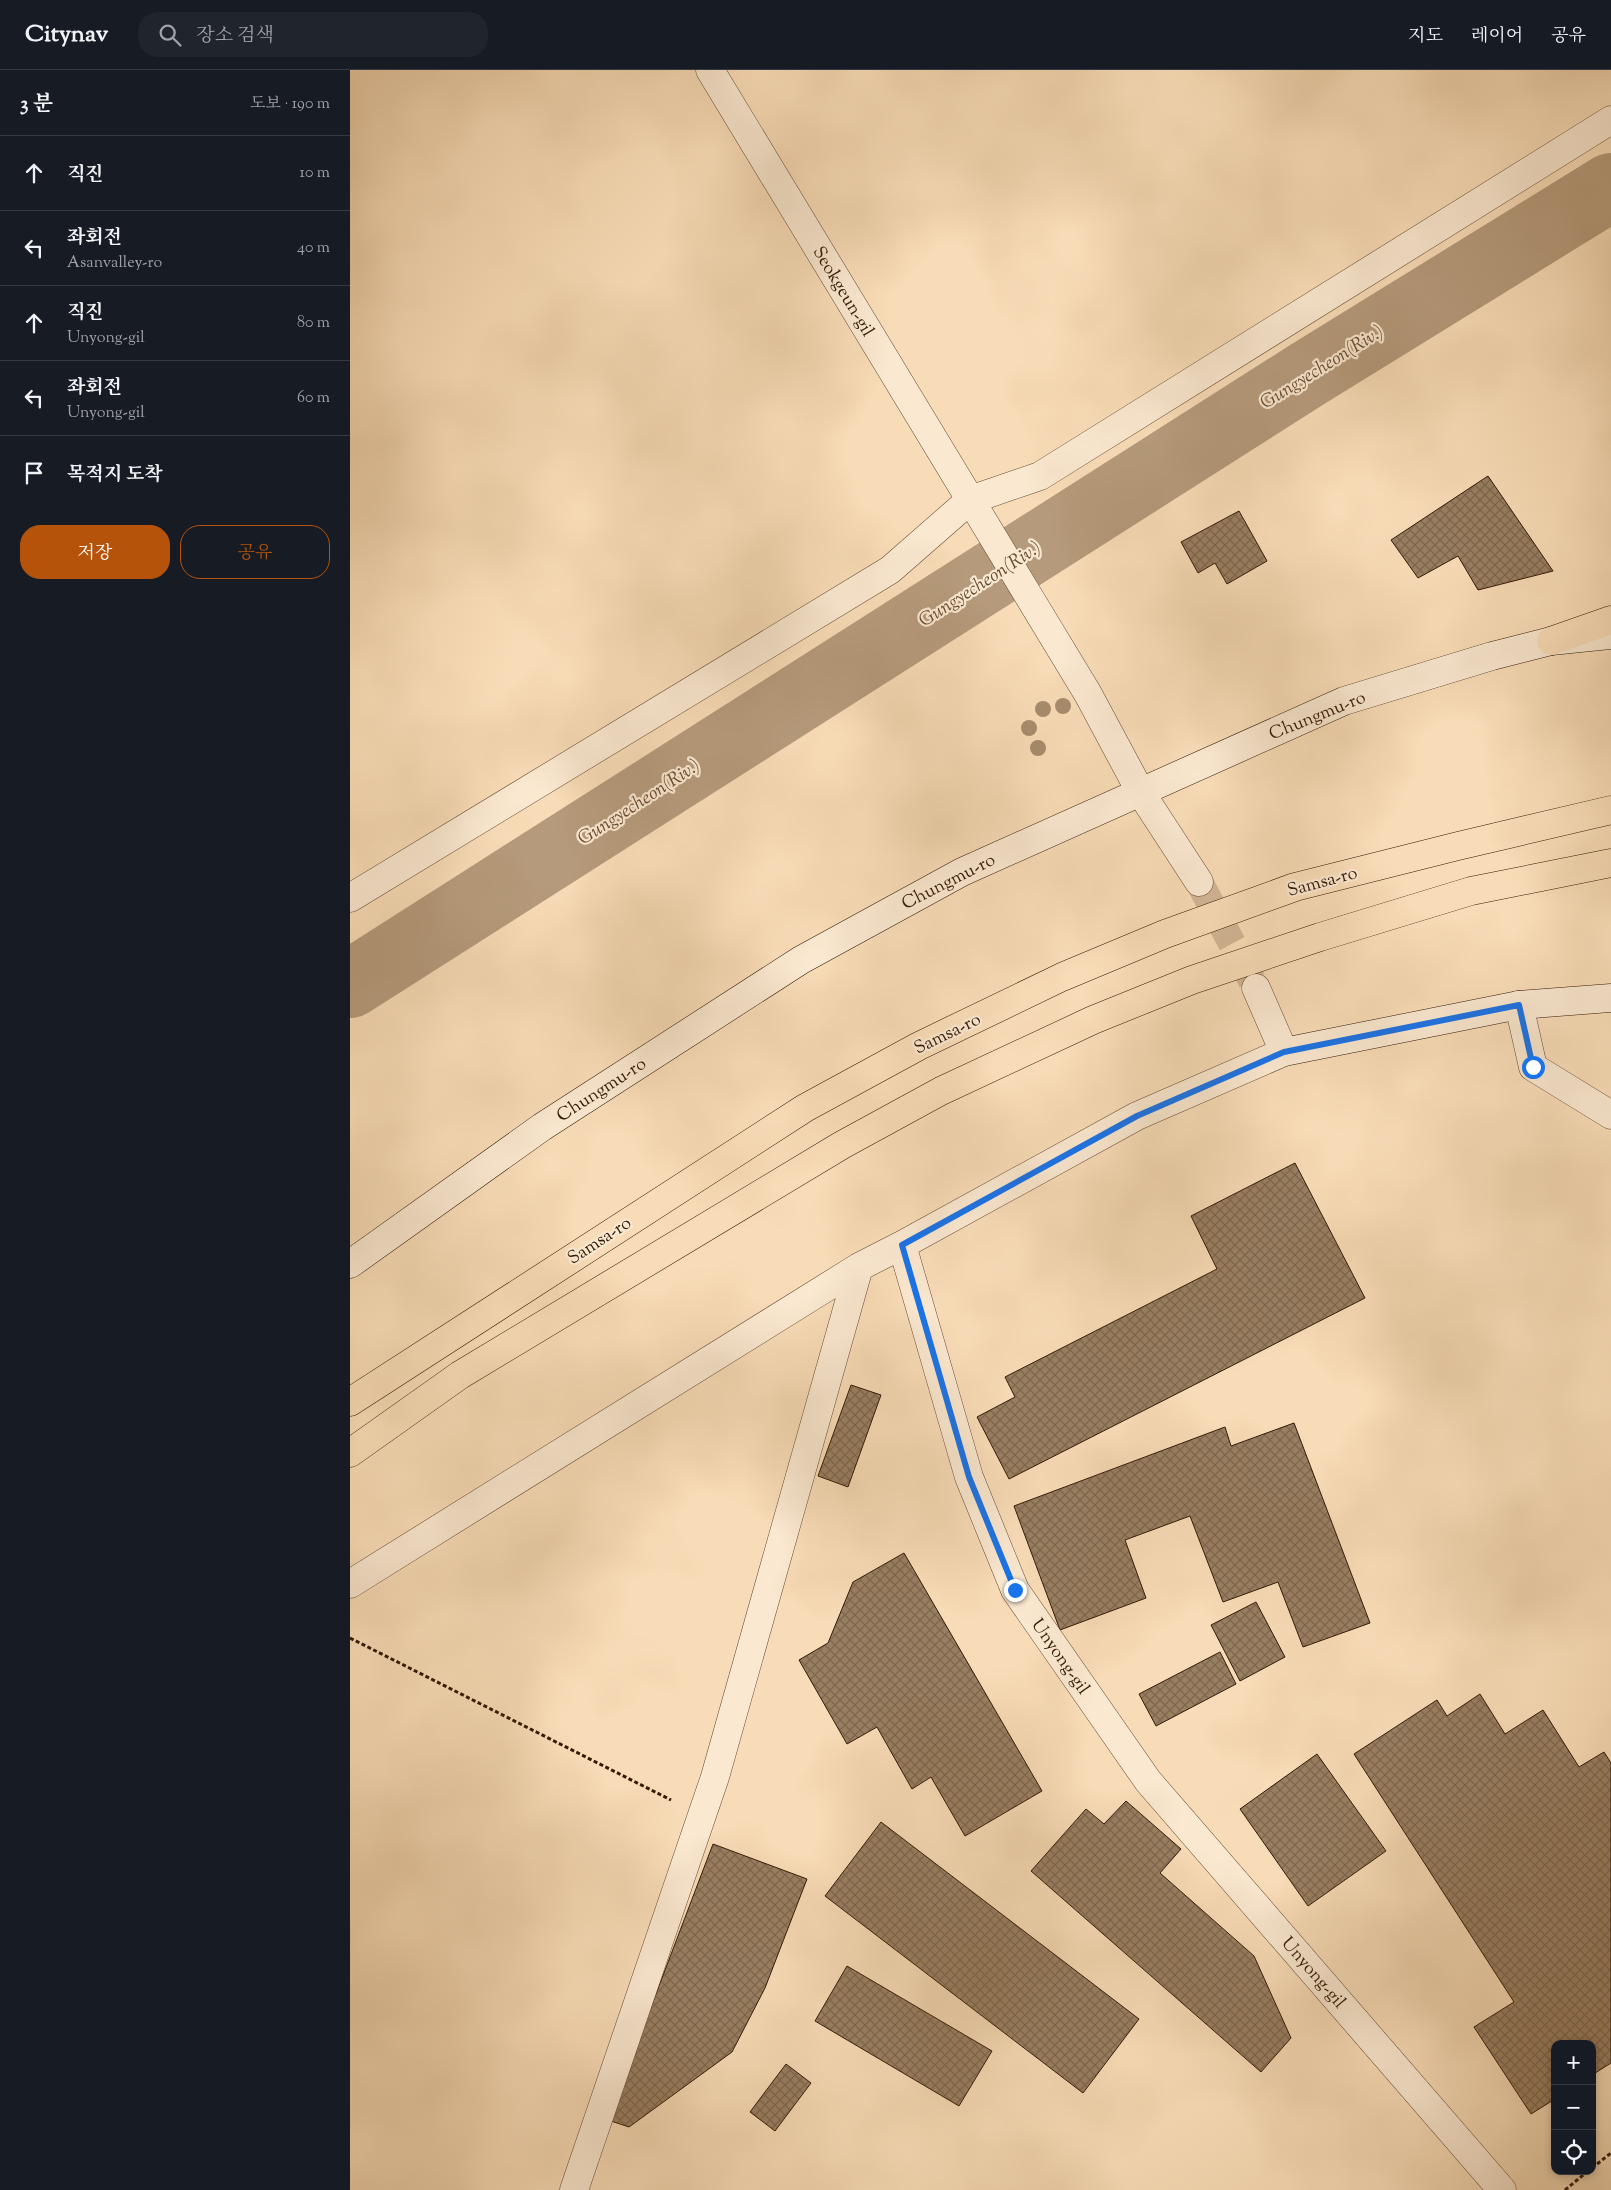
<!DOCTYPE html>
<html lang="ko">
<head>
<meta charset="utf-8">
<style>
	body { margin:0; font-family:"Sorts Mill Goudy","Noto Serif KR",serif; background:#20242c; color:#f1f3f6 }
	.controls { position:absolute; right:15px; bottom:15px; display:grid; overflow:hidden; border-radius:10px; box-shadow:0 2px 8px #0003 }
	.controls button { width:45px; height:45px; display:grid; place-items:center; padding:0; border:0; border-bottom:1px solid #363941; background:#171b24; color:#f1f3f6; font:25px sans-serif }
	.stop { position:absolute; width:15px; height:15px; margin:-11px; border:4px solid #1a73e8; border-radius:50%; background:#fff }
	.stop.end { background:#1a73e8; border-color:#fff; box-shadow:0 1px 5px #0008 }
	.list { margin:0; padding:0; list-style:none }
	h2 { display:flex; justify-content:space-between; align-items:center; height:65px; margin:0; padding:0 20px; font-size:21px }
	h2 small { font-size:16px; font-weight:400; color:#9ea1a6 }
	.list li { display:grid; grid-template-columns:32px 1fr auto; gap:15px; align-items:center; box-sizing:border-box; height:75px; padding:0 20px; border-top:1px solid #363941 }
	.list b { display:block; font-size:19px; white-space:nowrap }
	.list p { margin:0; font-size:16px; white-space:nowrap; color:#9ea1a6 }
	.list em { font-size:16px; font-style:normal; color:#9ea1a6 }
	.actions { display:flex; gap:10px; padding:15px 20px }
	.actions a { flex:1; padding:11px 0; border:1px solid #b45309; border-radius:20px; text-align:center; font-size:18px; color:#b45309 }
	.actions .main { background:#b45309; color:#fff }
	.icon { flex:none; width:28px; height:28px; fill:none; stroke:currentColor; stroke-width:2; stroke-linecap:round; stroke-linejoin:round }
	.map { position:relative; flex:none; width:1261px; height:2120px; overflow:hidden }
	header { display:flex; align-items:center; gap:30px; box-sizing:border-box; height:70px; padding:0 25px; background:#171b24; border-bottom:1px solid #363941 }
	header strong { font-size:24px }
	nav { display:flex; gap:28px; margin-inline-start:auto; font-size:18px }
	.search { width:350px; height:45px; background:#20242c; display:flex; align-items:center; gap:12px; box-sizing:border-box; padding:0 18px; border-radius:20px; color:#9ea1a6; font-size:19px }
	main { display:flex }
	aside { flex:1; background:#171b24 }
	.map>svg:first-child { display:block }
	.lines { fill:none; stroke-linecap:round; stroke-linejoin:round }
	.river { stroke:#b59a7b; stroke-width:68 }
	.building { fill:url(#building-cross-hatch); stroke:#331a06 }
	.street-tunnel { stroke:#d1b594; stroke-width:28; stroke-dasharray:28 14; stroke-linecap:butt }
	.street-casing { stroke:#644a32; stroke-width:29 }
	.secondary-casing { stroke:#331a06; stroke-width:29 }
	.primary-casing { stroke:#331a06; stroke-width:29 }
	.highway-casing { stroke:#331a06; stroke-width:29 }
	.path { stroke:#331a06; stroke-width:3; stroke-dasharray:4 2.5; stroke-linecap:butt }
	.street { stroke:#fae8d0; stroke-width:28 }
	.secondary { stroke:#fae8d0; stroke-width:28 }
	.primary { stroke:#f8dcb7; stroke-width:28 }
	.highway { stroke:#f8dcb7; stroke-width:28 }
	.tree { fill:#a78c6e }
	.route { stroke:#1a73e8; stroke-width:6 }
	.labels { text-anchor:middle; stroke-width:4.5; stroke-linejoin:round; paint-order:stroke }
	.street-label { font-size:18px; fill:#331a06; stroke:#fae8d0 }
	.water-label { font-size:19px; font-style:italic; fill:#674d35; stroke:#fae8d0 }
</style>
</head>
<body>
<header>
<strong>Citynav</strong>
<div class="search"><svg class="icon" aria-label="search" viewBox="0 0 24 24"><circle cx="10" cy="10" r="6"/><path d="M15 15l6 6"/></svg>장소 검색</div>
<nav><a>지도</a><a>레이어</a><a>공유</a></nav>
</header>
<main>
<aside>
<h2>3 분<small>도보 · 190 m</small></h2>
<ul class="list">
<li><svg class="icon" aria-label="ahead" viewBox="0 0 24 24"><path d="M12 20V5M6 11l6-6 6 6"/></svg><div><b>직진</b></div><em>10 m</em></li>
<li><svg class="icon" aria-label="left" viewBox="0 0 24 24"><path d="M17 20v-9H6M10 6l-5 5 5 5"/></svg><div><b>좌회전</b><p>Asanvalley-ro</p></div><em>40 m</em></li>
<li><svg class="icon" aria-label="ahead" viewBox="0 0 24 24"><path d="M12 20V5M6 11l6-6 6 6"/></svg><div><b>직진</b><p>Unyong-gil</p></div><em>80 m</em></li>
<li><svg class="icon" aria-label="left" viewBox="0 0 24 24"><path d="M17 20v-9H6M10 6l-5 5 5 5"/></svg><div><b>좌회전</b><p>Unyong-gil</p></div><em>60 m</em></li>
<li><svg class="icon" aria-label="arrive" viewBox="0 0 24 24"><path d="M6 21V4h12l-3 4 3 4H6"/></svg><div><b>목적지 도착</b></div></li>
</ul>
<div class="actions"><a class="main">저장</a><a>공유</a></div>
</aside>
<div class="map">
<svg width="1261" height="2120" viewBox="0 0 1261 2120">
	<defs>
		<pattern id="building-cross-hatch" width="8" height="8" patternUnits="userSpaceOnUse" patternTransform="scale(1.25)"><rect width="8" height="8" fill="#997f62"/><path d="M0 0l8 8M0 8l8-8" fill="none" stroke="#7d674f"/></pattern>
	</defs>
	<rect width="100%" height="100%" fill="#f8dcb7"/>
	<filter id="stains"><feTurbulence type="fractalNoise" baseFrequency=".004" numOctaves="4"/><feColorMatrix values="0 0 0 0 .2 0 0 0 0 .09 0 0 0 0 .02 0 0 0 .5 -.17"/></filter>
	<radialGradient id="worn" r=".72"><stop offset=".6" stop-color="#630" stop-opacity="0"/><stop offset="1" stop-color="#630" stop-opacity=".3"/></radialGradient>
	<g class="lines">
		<path class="river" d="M0,914L958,304L1261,117"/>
	</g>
	<path class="building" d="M1138,406L1203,501L1128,520L1108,486L1068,508L1041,470Z
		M889,441L917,491L877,514L865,493L848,503L831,472Z
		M945,1093L1015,1228L659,1409L627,1347L665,1327L655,1307L867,1199L841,1146Z
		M501,1315L531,1325L498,1417L468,1406Z
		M944,1353L1020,1553L953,1577L928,1512L873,1532L840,1446L775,1470L796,1528L710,1560L664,1436L875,1357L881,1376Z
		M554,1483L692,1721L615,1766L581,1707L562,1719L527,1657L497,1674L449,1590L478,1573L503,1512Z
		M906,1532L935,1587L890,1611L861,1555Z
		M870,1582L886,1614L806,1656L789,1624Z
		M1130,1624L1155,1664L1193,1640L1229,1697L1254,1682L1261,1693V1993L1242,2005V1974H1205V2029L1181,2044L1124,1957L1164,1932L1004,1684L1087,1630L1097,1646Z
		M967,1684L1036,1781L958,1836L890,1739Z
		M776,1731L831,1779L810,1803L904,1886L941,1968L911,2002L681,1801L736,1739L754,1754Z
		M531,1752L789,1949L733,2023L475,1826Z
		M363,1774L457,1809L415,1918L382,1982L279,2057L258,2050Z
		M497,1896L642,1981L609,2036L465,1951Z
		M436,1994L461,2013L425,2061L400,2042Z"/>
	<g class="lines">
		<path class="street-tunnel" d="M849,812L904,914"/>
		<g class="street-casing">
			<path id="street" d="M360,0L738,624L791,723L849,812
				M0,828L540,500L620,430L690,406L1261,50
				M906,918L934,982L787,1046L552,1175L619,1407L665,1520L798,1711L1152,2120
				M1169,935L1183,997L1261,1045
				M0,1514L509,1197L552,1175
				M224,2120L365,1707L509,1197"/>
		</g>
		<g class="secondary-casing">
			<path id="secondary" d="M934,982L1169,935L1261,928
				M0,1194L192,1057L451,890L612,802L994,631L1142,586L1201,571L1261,565"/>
		</g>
		<g class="primary-casing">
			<path id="primary" d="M1201,571L1261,550"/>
		</g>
		<g class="highway-casing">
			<path id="highway" d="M0,1332L455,1038L569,976L712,907L815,864L945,817L1108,776L1261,740
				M0,1383L110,1305L492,1075L591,1021L743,950L842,910L970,867L1121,821L1261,793"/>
		</g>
		<path class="path" d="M0,1568L321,1730
			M1242,2098L1261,2083
			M1215,2120L1238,2101"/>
		<use href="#street" class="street"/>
		<use href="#secondary" class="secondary"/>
		<use href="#primary" class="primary"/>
		<use href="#highway" class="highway"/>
	</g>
	<g class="tree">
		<circle cx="713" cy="636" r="8"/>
		<circle cx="693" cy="639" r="8"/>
		<circle cx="679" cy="658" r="8"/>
		<circle cx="688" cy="678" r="8"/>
	</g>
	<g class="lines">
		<path class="route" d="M665,1520L619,1407L552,1175L787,1046L934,982L1169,935L1183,997"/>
	</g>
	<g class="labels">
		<g class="street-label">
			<text transform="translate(494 221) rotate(59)" y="6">Seokgeun-gil</text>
			<text transform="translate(967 645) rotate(-22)" y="6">Chungmu-ro</text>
			<text transform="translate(598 811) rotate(-27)" y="6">Chungmu-ro</text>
			<text transform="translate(972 811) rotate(-15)" y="6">Samsa-ro</text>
			<text transform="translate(597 963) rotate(-26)" y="6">Samsa-ro</text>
			<text transform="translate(251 1019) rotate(-33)" y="6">Chungmu-ro</text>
			<text transform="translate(249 1170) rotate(-33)" y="6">Samsa-ro</text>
			<text transform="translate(711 1586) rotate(55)" y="6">Unyong-gil</text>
			<text transform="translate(964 1902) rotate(49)" y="6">Unyong-gil</text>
		</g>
		<g class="water-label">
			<text transform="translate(971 296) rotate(-32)" y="7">Gungyecheon(Riv.)</text>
			<text transform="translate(629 513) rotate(-33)" y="7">Gungyecheon(Riv.)</text>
			<text transform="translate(288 731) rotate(-33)" y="7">Gungyecheon(Riv.)</text>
		</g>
	</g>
	<rect width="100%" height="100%" filter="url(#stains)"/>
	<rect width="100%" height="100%" fill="url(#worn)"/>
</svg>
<div class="controls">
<button>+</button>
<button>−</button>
<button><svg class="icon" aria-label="locate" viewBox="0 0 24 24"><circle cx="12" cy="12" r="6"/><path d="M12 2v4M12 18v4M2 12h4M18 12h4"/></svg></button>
</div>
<div class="stop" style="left:1183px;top:997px"></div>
<div class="stop end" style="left:665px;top:1520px"></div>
</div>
</main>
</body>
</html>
